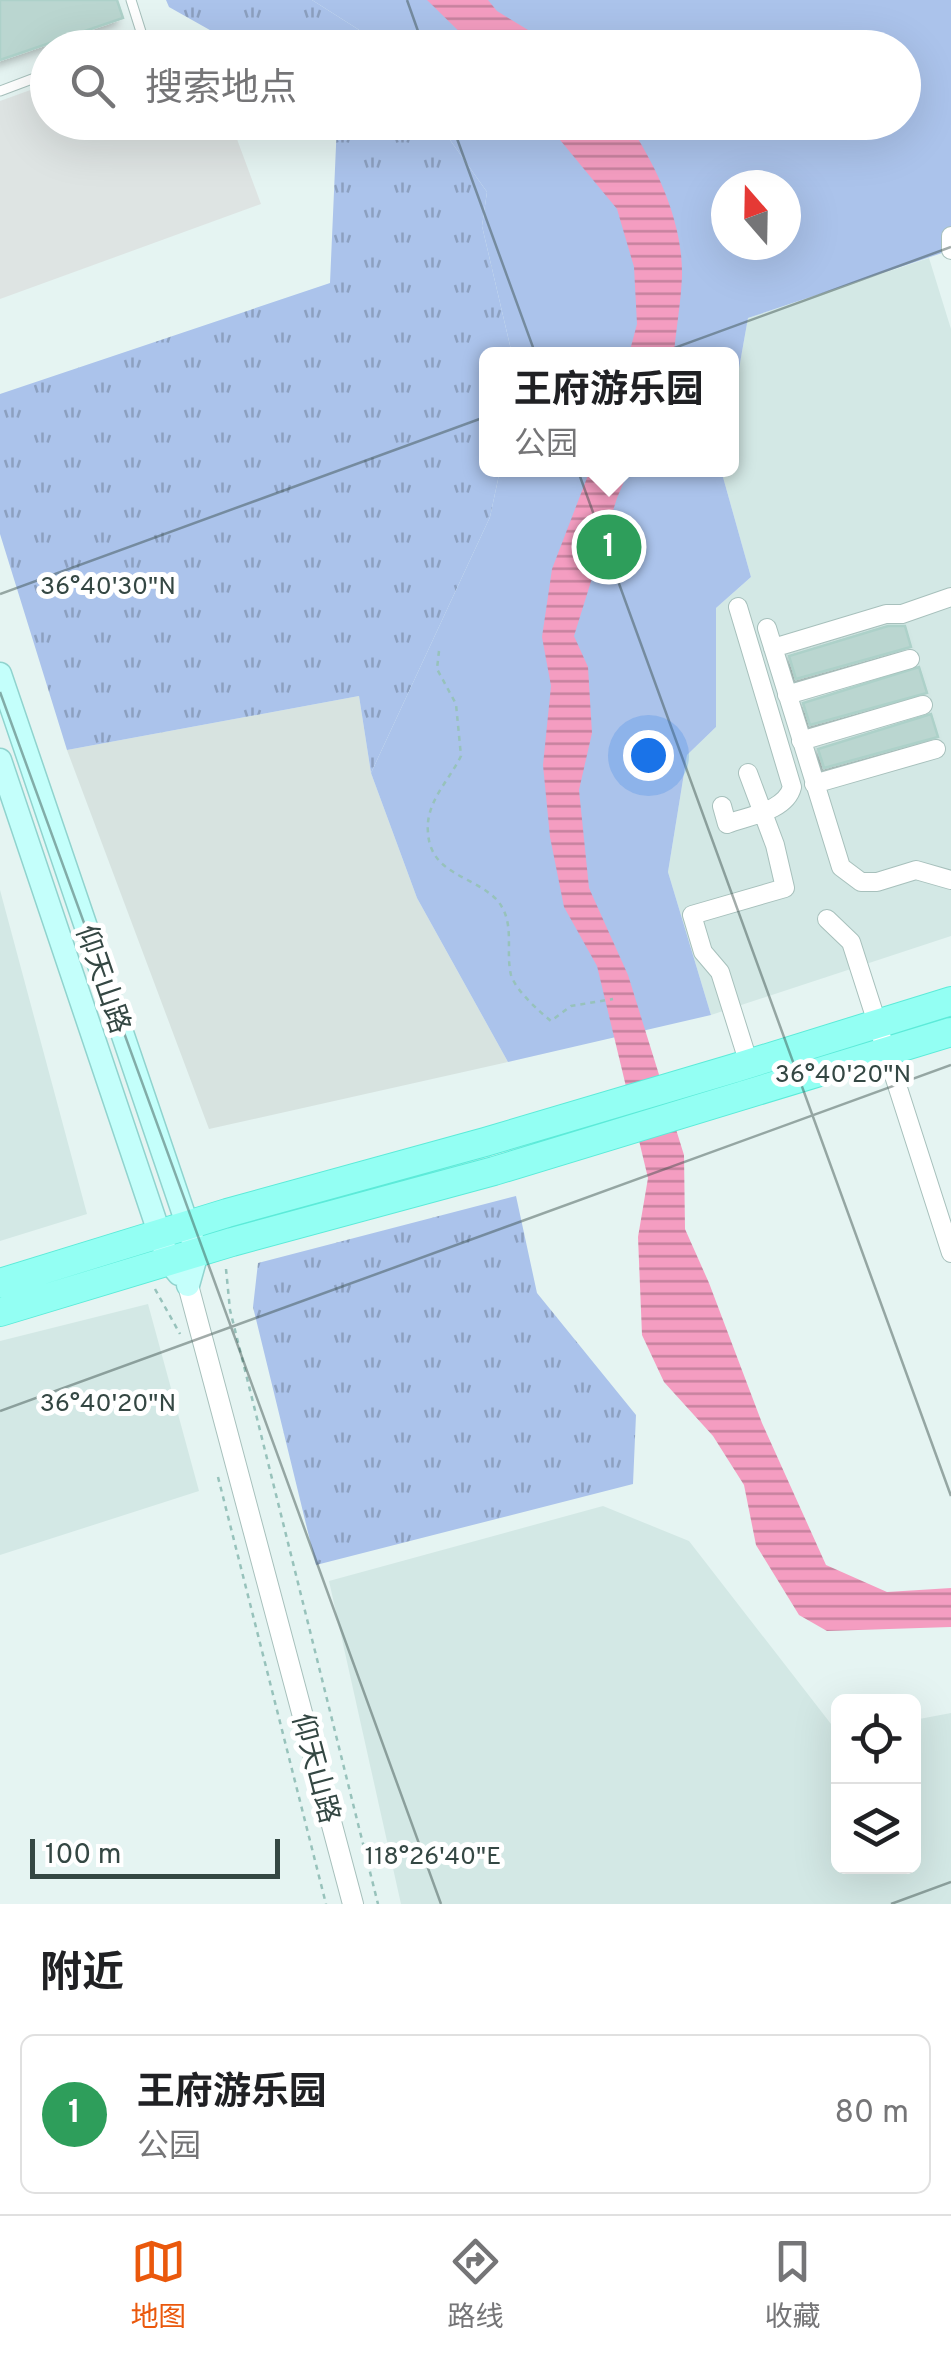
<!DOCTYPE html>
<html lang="zh">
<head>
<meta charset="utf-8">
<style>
	body { margin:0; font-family:Overpass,"Noto Sans SC",sans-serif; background:#f2f2f2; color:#202124 }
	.controls { position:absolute; right:30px; bottom:30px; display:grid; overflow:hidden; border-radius:15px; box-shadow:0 10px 40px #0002 }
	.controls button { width:90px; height:90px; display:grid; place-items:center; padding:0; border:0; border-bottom:2px solid #e0e0e0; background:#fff; color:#202124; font:50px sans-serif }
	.compass { position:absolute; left:711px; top:170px; width:90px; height:90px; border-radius:50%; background:#fff; box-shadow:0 10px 40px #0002; rotate:340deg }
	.scale { position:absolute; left:30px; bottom:25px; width:250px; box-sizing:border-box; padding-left:10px; border:5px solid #344743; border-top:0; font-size:28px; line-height:35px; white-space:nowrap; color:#344743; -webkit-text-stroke:8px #fff; paint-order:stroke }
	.you { position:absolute; left:648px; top:755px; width:35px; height:35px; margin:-25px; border:8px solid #fff; border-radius:50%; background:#1a73e8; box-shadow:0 0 0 15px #1a73e833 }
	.badge { display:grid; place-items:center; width:65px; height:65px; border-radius:50%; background:#ea580c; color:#fff; font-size:32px; font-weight:700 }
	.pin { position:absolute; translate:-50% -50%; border:5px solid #fff; box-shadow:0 2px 10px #0006 }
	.popup { position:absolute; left:479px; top:347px; width:260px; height:130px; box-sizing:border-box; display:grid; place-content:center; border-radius:15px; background:#fff; filter:drop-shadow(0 2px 8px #0005); font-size:32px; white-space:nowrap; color:#757577 }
	.popup b { font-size:38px; color:#202124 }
	.popup::after { content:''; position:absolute; left:50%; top:100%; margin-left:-20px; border:20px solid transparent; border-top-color:#fff }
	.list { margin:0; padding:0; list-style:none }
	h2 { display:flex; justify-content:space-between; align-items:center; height:130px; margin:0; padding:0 40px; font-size:42px }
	h2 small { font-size:32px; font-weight:400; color:#757577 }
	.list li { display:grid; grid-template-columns:65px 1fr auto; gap:30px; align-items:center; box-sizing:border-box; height:160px; margin:0 20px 20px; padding:0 20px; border:2px solid #e0e0e0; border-radius:15px }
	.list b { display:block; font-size:38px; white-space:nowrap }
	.list p { margin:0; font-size:32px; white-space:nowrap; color:#757577 }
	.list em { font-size:32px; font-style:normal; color:#757577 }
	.icon { flex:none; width:55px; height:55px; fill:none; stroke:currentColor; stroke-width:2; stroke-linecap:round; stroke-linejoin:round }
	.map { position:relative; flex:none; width:951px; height:1904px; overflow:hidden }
	.search { position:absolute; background:#fff; box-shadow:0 10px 40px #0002; left:30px; right:30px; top:30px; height:110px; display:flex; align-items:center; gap:25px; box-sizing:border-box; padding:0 35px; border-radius:55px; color:#757577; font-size:38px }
	.sheet { height:310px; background:#fff }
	nav { display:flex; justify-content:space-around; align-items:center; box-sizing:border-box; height:140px; border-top:2px solid #e0e0e0; background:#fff; font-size:28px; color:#757577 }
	nav a { display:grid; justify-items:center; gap:5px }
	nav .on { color:#ea580c }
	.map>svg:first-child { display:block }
	.residential { fill:#d3e8e5 }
	.industrial { fill:#d7e3e0 }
	.grass { fill:url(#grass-tufts) }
	.green { fill:#abc3eb; fill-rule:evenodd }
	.parking { fill:#dee4e3 }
	.water { fill:url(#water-rules) }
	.building { fill:#bad6d0; stroke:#add1c9; stroke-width:2.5; filter:url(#shadow) }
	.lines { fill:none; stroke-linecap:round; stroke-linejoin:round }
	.service-casing { stroke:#a7c0bc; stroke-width:11 }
	.minor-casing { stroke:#a7c0bc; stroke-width:20 }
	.tertiary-casing { stroke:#a7c0bc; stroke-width:22 }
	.secondary-casing { stroke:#90d3ce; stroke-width:25 }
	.primary-casing { stroke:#5cebd9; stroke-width:30 }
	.path { stroke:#97c2bb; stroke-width:2.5; stroke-dasharray:5 5; stroke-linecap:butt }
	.service { stroke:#fff; stroke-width:9 }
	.minor { stroke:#fff; stroke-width:18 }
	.tertiary { stroke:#fff; stroke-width:20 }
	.secondary { stroke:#c4fffb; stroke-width:22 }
	.primary { stroke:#93fff3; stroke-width:28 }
	.ticks { fill:none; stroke:#344743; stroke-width:2.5; stroke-opacity:0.45 }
	.labels { text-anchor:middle; stroke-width:10; stroke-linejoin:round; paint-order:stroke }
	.street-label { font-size:28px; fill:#344743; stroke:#fff }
	.ticks-label { font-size:25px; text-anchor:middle; fill:#344743; stroke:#fff; stroke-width:10; stroke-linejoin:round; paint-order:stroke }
</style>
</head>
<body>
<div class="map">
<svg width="951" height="1904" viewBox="0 0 951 1904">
	<defs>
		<pattern id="grass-tufts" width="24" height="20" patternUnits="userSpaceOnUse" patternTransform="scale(2.5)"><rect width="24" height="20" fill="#abc3eb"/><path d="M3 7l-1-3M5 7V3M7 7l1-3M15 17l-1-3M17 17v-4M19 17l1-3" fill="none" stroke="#8ca0c0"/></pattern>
		<pattern id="water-rules" width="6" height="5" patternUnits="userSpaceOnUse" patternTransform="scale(2.5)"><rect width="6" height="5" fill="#f49dc1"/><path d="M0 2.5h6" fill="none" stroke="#c6829e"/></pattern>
		<filter id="shadow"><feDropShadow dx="-6" dy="6" stdDeviation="5" flood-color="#0004"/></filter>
	</defs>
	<rect width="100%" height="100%" fill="#e5f4f2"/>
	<path class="residential" d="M929,258L951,329V936L711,1015L668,872L687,755L716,727V608L751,577L721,470H732V408L748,318Z
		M0,890L87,1214L0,1241Z
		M148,1304L199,1491L0,1555V1341Z
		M603,1506L689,1541L838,1733V1866H914V1720L951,1713V1904H401L329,1581Z"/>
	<path class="industrial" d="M359,696L371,773L417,898L508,1062L209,1129L67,750Z"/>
	<path class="grass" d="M166,0H312L386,47H240L169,7Z
		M337,123H438L487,192L482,226L512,354H486V470H500L490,517L371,773L359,696L67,750L0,534V394L330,283Z
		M516,1196L537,1293L636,1415L633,1484L316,1565L253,1307L258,1263Z"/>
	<path class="green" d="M312,0H951V250L748,318L732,408V354H512L482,226L487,192L438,123L904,122V48L386,47ZM726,185H786V245H726Z
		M500,470H721L751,577L716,608V727L687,755L668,872L711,1015L508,1062L417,898L371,773L490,517Z"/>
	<path class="parking" d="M47,84L48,122L231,123L261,204L0,299V101Z"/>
	<path class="water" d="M427,0H488L497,11L556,47H475Z
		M546,123H628C657,167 683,222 682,276C681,302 676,329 674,354H629L637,324L634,267L617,209Z
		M590,470H629L617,498L574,636L588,667L592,733L579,790L589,888L628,975L684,1155L685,1229L709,1283L762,1423L826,1565L887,1592L951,1588V1627L827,1631L799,1615L756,1545L744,1485L713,1436L664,1382L642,1335L638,1237L648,1178L597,966L564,907L550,837L543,765L551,686L542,637L552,569Z"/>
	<path class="building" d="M0,0H117L123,18L0,60Z
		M888,626H905L911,647L796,679L789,656Z
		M919,667L927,693L810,725L803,703Z
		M931,714L938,737L824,768L818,749Z"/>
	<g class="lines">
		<g class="service-casing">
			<path id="service" d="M117,48L143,38L131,0
				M0,91L48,73"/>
		</g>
		<g class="minor-casing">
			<path id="minor" d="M951,236V250
				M767,628L841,867L861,882H877L916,870L951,880
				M773,648L886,614H902L951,597
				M787,695L910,659
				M801,741L923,705
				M748,773L775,845L785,888L692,915L703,952L720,972L749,1064
				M814,784L936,749
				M722,806L727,824C748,816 786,811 792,787L738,607
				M827,919L851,942L951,1253"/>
		</g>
		<g class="tertiary-casing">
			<path id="tertiary" d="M188,1285L353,1904"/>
		</g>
		<g class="secondary-casing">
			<path id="secondary" d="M0,674L197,1253L188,1285
				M0,760L169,1262L179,1274"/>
		</g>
		<g class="primary-casing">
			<path id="primary" d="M0,1283L227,1213L485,1142L735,1068L951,1001
				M0,1312L232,1242L494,1171L951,1032"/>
		</g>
		<path class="path" d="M439,651L437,669L456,704L461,756C449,781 425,802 428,833C431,875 473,875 497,900C516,922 505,950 511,975C516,991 539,1011 551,1021L571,1006L613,999
			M226,1269L230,1310L378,1904
			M155,1289L180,1334
			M218,1477L326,1904"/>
		<use href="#service" class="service"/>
		<use href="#minor" class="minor"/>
		<use href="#tertiary" class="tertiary"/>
		<use href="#secondary" class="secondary"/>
		<use href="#primary" class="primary"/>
	</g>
	<path class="ticks" d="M407,0L424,48M451,122L951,1496M0,594L951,247M0,692L441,1904M0,1411L951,1065M891,1904L951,1882"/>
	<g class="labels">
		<g class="street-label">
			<text transform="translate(104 979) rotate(71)" y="10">仰天山路</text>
			<text transform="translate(317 1768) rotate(75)" y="10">仰天山路</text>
		</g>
	</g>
	<g class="ticks-label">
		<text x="108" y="594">36°40'30"N</text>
		<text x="843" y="1082">36°40'20"N</text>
		<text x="108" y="1411">36°40'20"N</text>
		<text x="433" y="1864">118°26'40"E</text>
	</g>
</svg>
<div class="controls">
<button><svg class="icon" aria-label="locate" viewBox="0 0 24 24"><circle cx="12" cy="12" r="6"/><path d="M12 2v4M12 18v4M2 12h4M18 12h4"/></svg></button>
<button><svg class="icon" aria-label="layers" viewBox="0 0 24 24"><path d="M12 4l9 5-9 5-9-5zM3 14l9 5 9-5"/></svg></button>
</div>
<svg class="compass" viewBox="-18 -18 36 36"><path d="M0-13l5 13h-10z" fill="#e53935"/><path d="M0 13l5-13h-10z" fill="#757577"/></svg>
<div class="scale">100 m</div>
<div class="you"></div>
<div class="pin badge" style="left:609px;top:547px;background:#2e9e5b">1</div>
<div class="popup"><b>王府游乐园</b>公园</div>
<div class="search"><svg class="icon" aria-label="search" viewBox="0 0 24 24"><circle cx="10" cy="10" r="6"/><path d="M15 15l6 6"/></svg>搜索地点</div>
</div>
<section class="sheet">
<h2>附近<small></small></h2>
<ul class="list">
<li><span class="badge" style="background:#2e9e5b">1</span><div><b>王府游乐园</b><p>公园</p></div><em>80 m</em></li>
</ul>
</section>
<nav>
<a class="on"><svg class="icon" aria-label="map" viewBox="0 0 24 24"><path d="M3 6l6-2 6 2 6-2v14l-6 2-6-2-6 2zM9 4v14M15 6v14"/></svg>地图</a>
<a><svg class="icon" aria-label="directions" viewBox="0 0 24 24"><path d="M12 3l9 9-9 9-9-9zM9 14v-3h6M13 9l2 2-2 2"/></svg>路线</a>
<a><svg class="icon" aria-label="saved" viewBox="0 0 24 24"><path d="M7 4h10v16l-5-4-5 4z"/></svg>收藏</a>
</nav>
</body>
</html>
